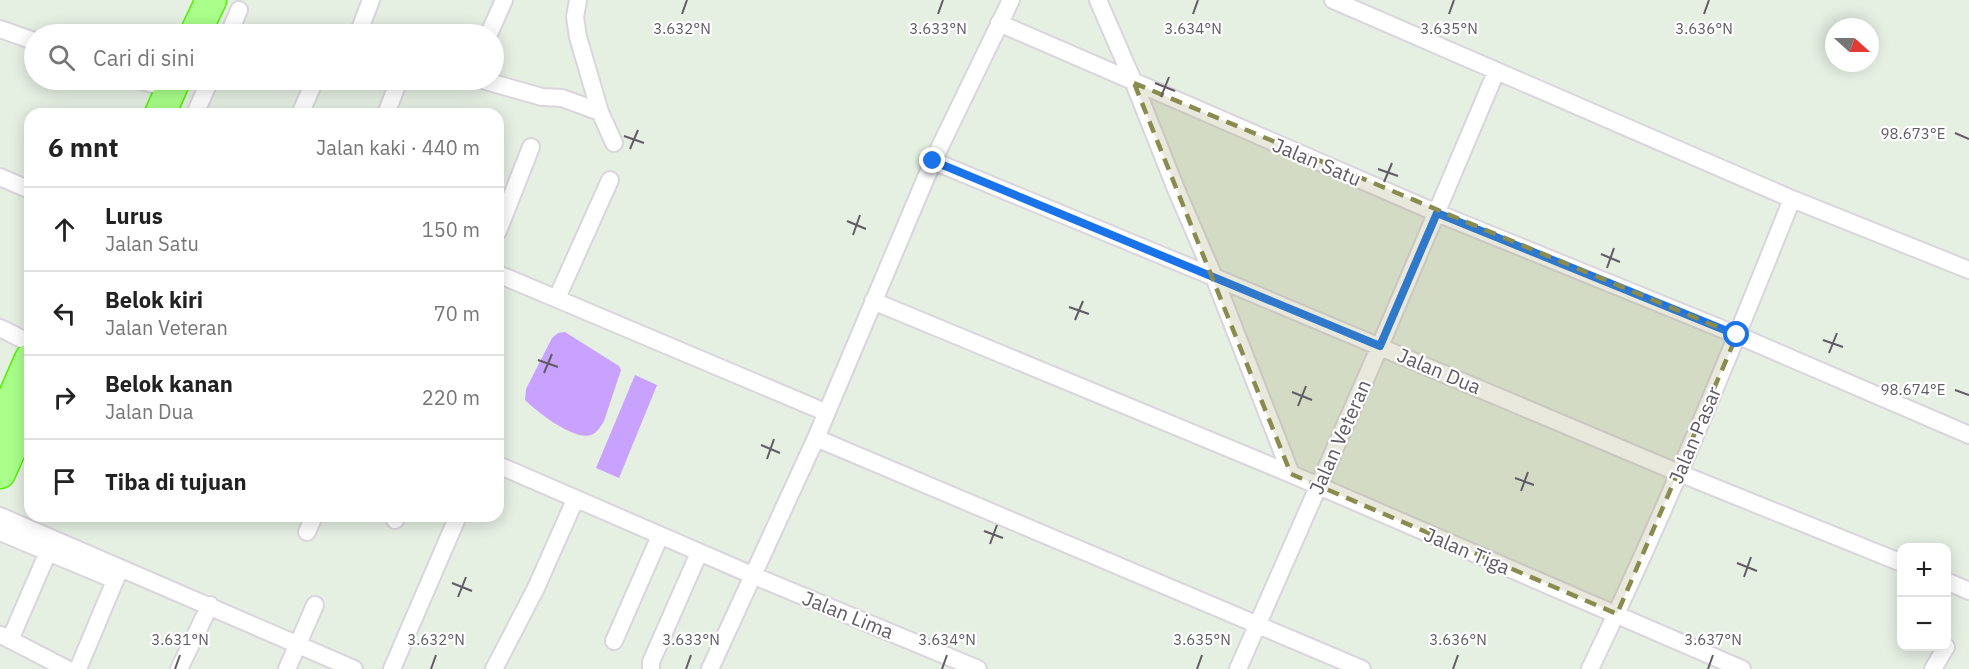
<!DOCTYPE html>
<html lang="id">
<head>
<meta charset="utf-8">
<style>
	body { margin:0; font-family:"IBM Plex Sans",sans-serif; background:#f2f2f2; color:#222 }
	.controls { position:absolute; right:18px; bottom:18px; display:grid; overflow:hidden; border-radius:12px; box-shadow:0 3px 15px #0003 }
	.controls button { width:54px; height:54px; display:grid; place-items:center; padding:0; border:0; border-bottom:2px solid #e0e0e0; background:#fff; color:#222; font:30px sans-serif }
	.compass { position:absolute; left:1825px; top:18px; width:54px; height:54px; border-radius:50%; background:#fff; box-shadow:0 3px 15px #0003; rotate:111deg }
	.stop { position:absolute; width:18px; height:18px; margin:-14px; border:4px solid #1a73e8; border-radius:50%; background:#fff }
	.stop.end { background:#1a73e8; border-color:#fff; box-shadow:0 2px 6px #0008 }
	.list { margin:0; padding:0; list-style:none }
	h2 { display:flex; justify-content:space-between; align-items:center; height:78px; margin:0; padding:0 24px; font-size:26px }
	h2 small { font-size:20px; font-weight:400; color:#767676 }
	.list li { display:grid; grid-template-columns:39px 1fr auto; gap:18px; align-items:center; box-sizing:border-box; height:84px; padding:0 24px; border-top:2px solid #e0e0e0 }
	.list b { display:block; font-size:22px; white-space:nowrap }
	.list p { margin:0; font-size:20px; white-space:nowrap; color:#767676 }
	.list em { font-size:20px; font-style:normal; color:#767676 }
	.icon { flex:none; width:33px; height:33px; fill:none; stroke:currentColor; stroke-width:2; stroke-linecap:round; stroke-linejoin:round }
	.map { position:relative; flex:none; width:1969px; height:669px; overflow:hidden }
	.search { position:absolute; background:#fff; box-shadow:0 3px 15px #0003; left:24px; top:24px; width:480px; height:66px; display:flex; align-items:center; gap:15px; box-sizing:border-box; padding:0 21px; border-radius:33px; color:#767676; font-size:22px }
	.panel { position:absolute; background:#fff; box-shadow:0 3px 15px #0003; left:24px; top:108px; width:480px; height:414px; border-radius:18px }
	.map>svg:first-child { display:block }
	.water { fill:#c9a2ff }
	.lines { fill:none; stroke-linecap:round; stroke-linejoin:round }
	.street-casing { stroke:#dad5dd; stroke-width:20 }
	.highway-casing { stroke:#4ff100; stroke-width:33 }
	.street { stroke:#fff; stroke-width:16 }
	.highway { stroke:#a9ff89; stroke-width:30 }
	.route { stroke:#1a73e8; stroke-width:8 }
	.marked { fill:#8a8b4f; fill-opacity:0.2; stroke:#8a8b4f; stroke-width:4.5; stroke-dasharray:12 8; stroke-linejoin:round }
	.ticks { fill:none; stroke:#605b65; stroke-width:2 }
	.labels { text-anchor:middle; stroke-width:4.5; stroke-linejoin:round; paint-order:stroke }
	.street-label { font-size:20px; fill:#605b65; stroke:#fff }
	.ticks-label { font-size:15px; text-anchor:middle; fill:#605b65; stroke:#fff; stroke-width:4.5; stroke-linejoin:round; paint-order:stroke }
</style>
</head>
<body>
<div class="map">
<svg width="1969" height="669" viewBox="0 0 1969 669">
	<rect width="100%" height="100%" fill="#e5efe2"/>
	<path class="water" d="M565,332L619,366L621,370L604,421C601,426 597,433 591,435C574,441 536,411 525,400L526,389L552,338L558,333Z
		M635,375L657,385L619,478L596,468Z"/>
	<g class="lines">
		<g class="street-casing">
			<path id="street" d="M578,0L575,17L578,37L600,112L614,143
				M1098,0L1134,83L1176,189L1214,277L1291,474
				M1333,0L1792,199L1969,270
				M999,23L1437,213L1737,335L1969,435
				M0,29L34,41
				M229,34L239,10
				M367,34L360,29L371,0
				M489,34L504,0
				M140,80L152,84
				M482,80L542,97L562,98L600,112
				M195,114L210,80
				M300,114L315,80
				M386,114L396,88
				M933,161L1214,277L1679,473L1902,563
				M0,177L30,190
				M498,231L531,147
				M498,274L825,412
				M557,298L610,180
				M873,301L1291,474L1742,669
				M0,328L30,343
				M816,438L1362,669
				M498,465L752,575L978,669
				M0,516L354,669
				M395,520L397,516
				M0,532L115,580
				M307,532L314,516
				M1946,581L1969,591
				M1,635L67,669
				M10,640L48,552
				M614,641L660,536
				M78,669L119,571
				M179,669L210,605
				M287,669L315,605
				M392,669L458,516
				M494,669L536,588L575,500
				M651,669V662L699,553
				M710,669L816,438L933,161L1011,0
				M1238,669L1380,346L1496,72
				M1590,669C1664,515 1729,357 1792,199
				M1933,669L1946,647"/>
		</g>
		<g class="highway-casing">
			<path id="highway" d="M195,34L211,0
				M160,114L175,80
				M0,427L30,359
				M0,473L30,406"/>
		</g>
		<use href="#street" class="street"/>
		<use href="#highway" class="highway"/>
	</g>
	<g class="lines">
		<path class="route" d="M933,161L1380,346L1437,213L1737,335"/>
	</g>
	<path class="marked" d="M1134,83L1737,335L1617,614L1291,474Z"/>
	<path class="ticks" d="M682,14L687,0M938,14L943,0M1193,14L1198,0M1449,14L1454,0M1704,14L1709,0M1155,83L1175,91M1161,97L1169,77M1955,133L1969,139M624,136L644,143M630,149L638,130M1378,169L1398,176M1384,182L1392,163M847,221L866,229M853,235L860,215M1601,254L1620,262M1607,268L1614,248M1069,307L1089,314M1075,320L1083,301M1823,340L1843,347M1829,353L1837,333M538,360L558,367M544,373L552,354M1955,390L1969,395M1292,392L1312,400M1298,406L1306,386M761,445L780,453M767,459L774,439M1515,478L1534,485M1521,491L1528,472M984,531L1003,538M990,544L997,525M1737,563L1757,571M1744,577L1751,557M452,583L472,591M458,597L466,577M175,669L180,655M431,669L436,655M686,669L691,655M942,669L947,655M1197,669L1202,655M1453,669L1458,655M1708,669L1713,655"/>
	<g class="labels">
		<g class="street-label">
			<text transform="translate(1317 162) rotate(23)" y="7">Jalan Satu</text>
			<text transform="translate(1439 371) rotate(23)" y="7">Jalan Dua</text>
			<text transform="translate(1695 435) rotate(-67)" y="7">Jalan Pasar</text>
			<text transform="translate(1340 437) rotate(-66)" y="7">Jalan Veteran</text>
			<text transform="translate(1467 551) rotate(23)" y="7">Jalan Tiga</text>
			<text transform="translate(848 615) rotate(22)" y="7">Jalan Lima</text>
		</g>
	</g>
	<g class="ticks-label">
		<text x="682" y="34">3.632°N</text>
		<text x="938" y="34">3.633°N</text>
		<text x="1193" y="34">3.634°N</text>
		<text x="1449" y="34">3.635°N</text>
		<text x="1704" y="34">3.636°N</text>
		<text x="1913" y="139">98.673°E</text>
		<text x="1913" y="395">98.674°E</text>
		<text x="180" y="645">3.631°N</text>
		<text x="436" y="645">3.632°N</text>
		<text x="691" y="645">3.633°N</text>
		<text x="947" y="645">3.634°N</text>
		<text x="1202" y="645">3.635°N</text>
		<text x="1458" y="645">3.636°N</text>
		<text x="1713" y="645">3.637°N</text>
	</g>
</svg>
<div class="controls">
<button>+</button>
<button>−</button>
</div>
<svg class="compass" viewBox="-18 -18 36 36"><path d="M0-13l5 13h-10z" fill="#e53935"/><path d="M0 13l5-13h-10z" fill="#767676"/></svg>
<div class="stop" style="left:1737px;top:335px"></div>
<div class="stop end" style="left:933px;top:161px"></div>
<div class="search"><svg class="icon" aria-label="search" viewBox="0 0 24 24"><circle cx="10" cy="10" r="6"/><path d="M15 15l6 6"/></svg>Cari di sini</div>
<section class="panel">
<h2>6 mnt<small>Jalan kaki · 440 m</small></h2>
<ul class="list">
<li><svg class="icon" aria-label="ahead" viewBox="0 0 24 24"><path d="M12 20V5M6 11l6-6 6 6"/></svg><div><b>Lurus</b><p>Jalan Satu</p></div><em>150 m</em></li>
<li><svg class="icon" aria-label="left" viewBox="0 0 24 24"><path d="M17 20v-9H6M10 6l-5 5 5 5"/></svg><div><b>Belok kiri</b><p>Jalan Veteran</p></div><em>70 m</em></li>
<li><svg class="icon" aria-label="right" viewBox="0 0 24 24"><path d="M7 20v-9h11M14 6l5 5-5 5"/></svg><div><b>Belok kanan</b><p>Jalan Dua</p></div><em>220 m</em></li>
<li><svg class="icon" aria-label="arrive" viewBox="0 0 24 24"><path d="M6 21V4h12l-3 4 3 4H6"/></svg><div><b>Tiba di tujuan</b></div></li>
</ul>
</section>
</div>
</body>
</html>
